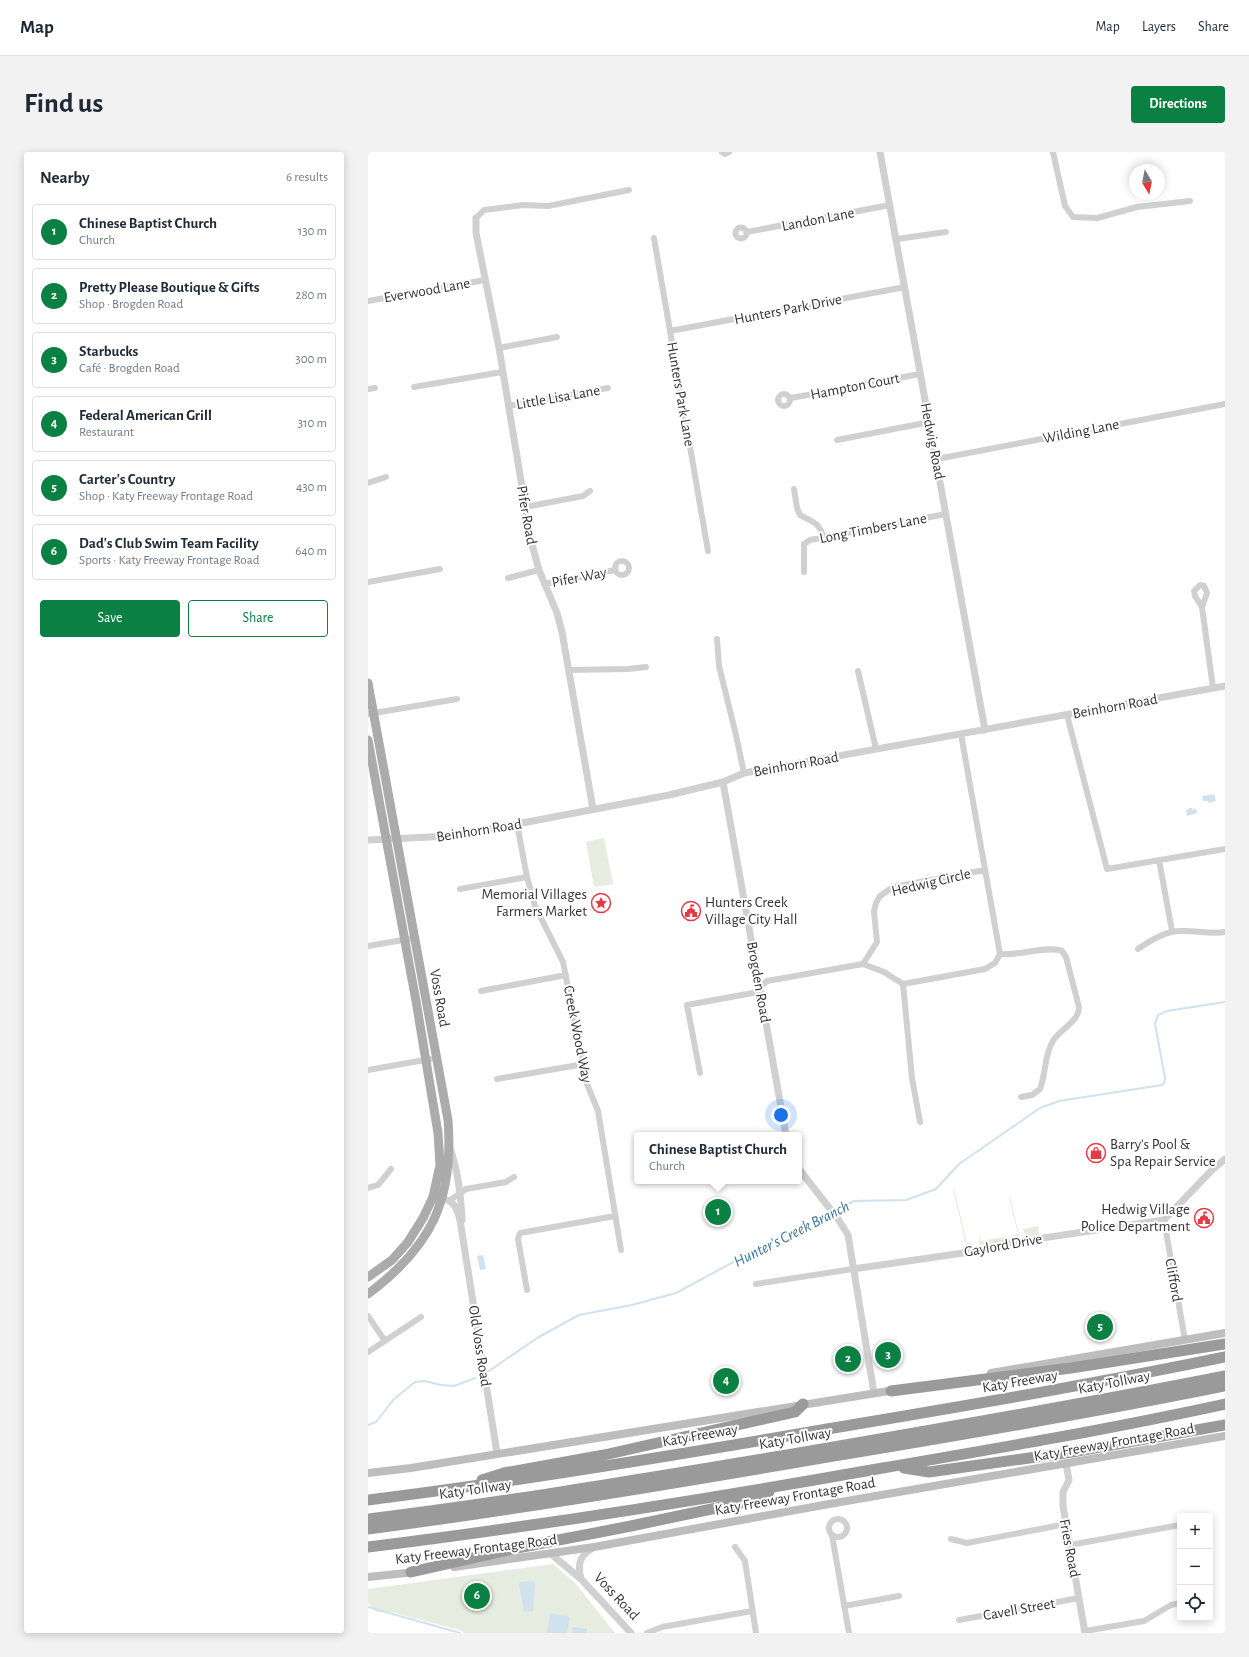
<!DOCTYPE html>
<html lang="en">
<head>
<meta charset="utf-8">
<style>
	body { margin:0; font-family:"Alegreya Sans",sans-serif; background:#f2f2f3; color:#1f2937 }
	.controls { position:absolute; right:12px; bottom:12px; display:grid; overflow:hidden; border-radius:4px; box-shadow:0 2px 10px #0003 }
	.controls button { width:36px; height:36px; display:grid; place-items:center; padding:0; border:0; border-bottom:1px solid #e0e1e3; background:#fff; color:#1f2937; font:20px sans-serif }
	.compass { position:absolute; left:761px; top:12px; width:36px; height:36px; border-radius:50%; background:#fff; box-shadow:0 2px 10px #0003; rotate:170deg }
	.you { position:absolute; left:413px; top:963px; width:14px; height:14px; margin:-10px; border:3px solid #fff; border-radius:50%; background:#1a73e8; box-shadow:0 0 0 6px #1a73e833 }
	.badge { display:grid; place-items:center; width:26px; height:26px; border-radius:50%; background:#0b8043; color:#fff; font-size:13px; font-weight:700 }
	.pin { position:absolute; translate:-50% -50%; border:2px solid #fff; box-shadow:0 1px 4px #0006 }
	.popup { position:absolute; left:266px; top:980px; width:168px; height:52px; box-sizing:border-box; display:grid; place-content:center; border-radius:4px; background:#fff; filter:drop-shadow(0 1px 3px #0005); font-size:13px; white-space:nowrap; color:#747a83 }
	.popup b { font-size:15px; color:#1f2937 }
	.popup::after { content:''; position:absolute; left:50%; top:100%; margin-left:-8px; border:8px solid transparent; border-top-color:#fff }
	.list { margin:0; padding:0; list-style:none }
	h2 { display:flex; justify-content:space-between; align-items:center; height:52px; margin:0; padding:0 16px; font-size:17px }
	h2 small { font-size:13px; font-weight:400; color:#747a83 }
	.list li { display:grid; grid-template-columns:26px 1fr auto; gap:12px; align-items:center; box-sizing:border-box; height:56px; margin:0 8px 8px; padding:0 8px; border:1px solid #e0e1e3; border-radius:4px }
	.list b { display:block; font-size:15px; white-space:nowrap }
	.list p { margin:0; font-size:13px; white-space:nowrap; color:#747a83 }
	.list em { font-size:13px; font-style:normal; color:#747a83 }
	.actions { display:flex; gap:8px; padding:12px 16px }
	.actions a { flex:1; padding:9px 0; border:1px solid #0b8043; border-radius:4px; text-align:center; font-size:14px; color:#0b8043 }
	.actions .main { background:#0b8043; color:#fff }
	.icon { flex:none; width:22px; height:22px; fill:none; stroke:currentColor; stroke-width:2; stroke-linecap:round; stroke-linejoin:round }
	.map { position:relative; flex:none; width:857px; height:1481px; overflow:hidden; border-radius:4px }
	header { display:flex; align-items:center; gap:24px; box-sizing:border-box; height:56px; padding:0 20px; background:#fff; border-bottom:1px solid #e0e1e3 }
	header strong { font-size:19px }
	nav { display:flex; gap:22px; margin-inline-start:auto; font-size:14px }
	.intro { display:flex; align-items:center; justify-content:space-between; box-sizing:border-box; height:96px; padding:0 24px }
	h1 { margin:0; font-size:28px }
	.button { padding:10px 18px; border-radius:4px; background:#0b8043; color:#fff; font-size:14px; font-weight:700 }
	main { display:flex; gap:24px; padding:0 24px }
	aside { flex:1; background:#fff; border-radius:4px; box-shadow:0 2px 10px #0003 }
	.map>svg:first-child { display:block }
	.green { fill:#e6ecdf }
	.water { fill:#cfe2ee }
	.lines { fill:none; stroke-linecap:round; stroke-linejoin:round }
	.stream { stroke:#cfe2ee; stroke-width:2 }
	.minor { stroke:#d0d0d0; stroke-width:6 }
	.tertiary { stroke:#d0d0d0; stroke-width:7 }
	.secondary { stroke:#bdbdbd; stroke-width:8 }
	.primary { stroke:#ababab; stroke-width:9 }
	.motorway { stroke:#9a9a9a; stroke-width:11 }
	.labels { text-anchor:middle; stroke-width:4; stroke-linejoin:round; paint-order:stroke }
	.street-label { font-size:15px; fill:#333; stroke:#fff }
	.poi-label { font-size:15px; fill:#333; stroke:#fff; text-anchor:end }
	.water-label { font-size:16px; font-style:italic; fill:#3f7597; stroke:#fff }
</style>
</head>
<body>
<header>
<strong>Map</strong>
<nav><a>Map</a><a>Layers</a><a>Share</a></nav>
</header>
<div class="intro"><h1>Find us</h1><a class="button">Directions</a></div>
<main>
<aside>
<h2>Nearby<small>6 results</small></h2>
<ul class="list">
<li><span class="badge">1</span><div><b>Chinese Baptist Church</b><p>Church</p></div><em>130 m</em></li>
<li><span class="badge">2</span><div><b>Pretty Please Boutique &amp; Gifts</b><p>Shop · Brogden Road</p></div><em>280 m</em></li>
<li><span class="badge">3</span><div><b>Starbucks</b><p>Café · Brogden Road</p></div><em>300 m</em></li>
<li><span class="badge">4</span><div><b>Federal American Grill</b><p>Restaurant</p></div><em>310 m</em></li>
<li><span class="badge">5</span><div><b>Carter's Country</b><p>Shop · Katy Freeway Frontage Road</p></div><em>430 m</em></li>
<li><span class="badge">6</span><div><b>Dad's Club Swim Team Facility</b><p>Sports · Katy Freeway Frontage Road</p></div><em>640 m</em></li>
</ul>
<div class="actions"><a class="main">Save</a><a>Share</a></div>
</aside>
<div class="map">
<svg width="857" height="1481" viewBox="0 0 857 1481">
	<rect width="100%" height="100%" fill="#fff"/>
	<path class="green" d="M236,686L245,732L226,735L218,690Z
		M585,1037H586L599,1091L604,1090L603,1095H600L598,1092Z
		M641,1045H642L652,1086L646,1087L645,1084L650,1082Z
		M670,1074L672,1085L659,1086L654,1075L656,1077Z
		M635,1080L637,1087L636,1090L614,1093L611,1092V1083L613,1089L636,1085Z
		M185,1412L207,1431L247,1481H96L92,1478L23,1460H8L0,1451V1437Z"/>
	<path class="water" d="M846,642L848,649L841,651L840,649H835L834,644Z
		M821,656H824L825,658L828,656L829,661L819,664L818,658L821,657Z
		M115,1103L118,1117L112,1118L109,1104Z
		M165,1429L167,1431L165,1459L156,1460L151,1432L152,1430Z
		M182,1461L202,1465L199,1481H179Z
		M205,1475L219,1477L218,1481H204Z"/>
	<g class="lines">
		<path class="stream" d="M121,1219L169,1186L211,1163L264,1153L308,1141L408,1087L452,1067L486,1049L538,1048L568,1037L591,1012L672,956L691,949L794,933L796,931L797,926L787,872L790,863L799,859L857,850
			M0,1273L8,1270L26,1247L47,1230L57,1229L73,1233L86,1234L107,1226
			M0,1455L92,1481"/>
		<path class="minor" d="M354,0L357,2L361,0
			M685,0L697,54L705,65L729,66L769,55L822,49
			M108,66L116,58L155,53L180,54L261,38
			M367.5 81a5.5 5.5 0 1 1 11 0a5.5 5.5 0 1 1-11 0Z
			M379,80L522,53
			M286,86L340,399
			M529,87L578,80
			M0,149L117,128
			M302,179L537,135
			M131,196L189,185
			M46,235L134,220
			M0,237L7,236
			M410 248a6 6 0 1 1 12 0a6 6 0 1 1-12 0Z
			M423,246L552,222
			M140,254L240,236
			M469,288L562,270
			M569,307L857,252
			M0,331L18,325
			M426,337L429,356L432,363C446,371 450,369 456,386
			M157,355L215,344L222,339
			M247 416a7 7 0 1 1 14 0a7 7 0 1 1-14 0Z
			M436,420V392L442,388L578,362
			M140,426L171,418
			M0,430L72,417
			M176,432L247,418
			M834,455L827,444L826,439L832,433L836,434L839,441L834,455L845,536
			M349,487L351,514L368,583L376,621
			M201,518L260,517L278,515
			M490,519L508,597
			M0,562L89,547
			M699,563L739,717L857,697
			M149,672L159,725L167,754L195,810L219,932L230,959L253,1098
			M791,708L804,779
			M92,737L159,725
			M0,794L46,786
			M770,797C780,790 791,783 803,780C819,776 840,783 857,780
			M632,802C649,804 682,793 694,799L698,805L711,855C711,870 692,877 685,889C676,903 678,922 672,937L664,943L653,945
			M495,812L516,820L535,832L617,817L627,811L632,802L593,582
			M535,832L544,926L552,970
			M113,839L198,823
			M0,918L68,906
			M332,921L319,853L385,841L399,829L495,812L509,790L506,759L508,751L512,744L525,735L617,718
			M129,927L216,912
			M0,1036L10,1033L23,1017
			M81,1049L98,1037L138,1030L146,1025
			M796,1068L817,1188
			M388,1132L485,1117
			M159,1138L150,1087L152,1081L247,1064
			M0,1164L17,1189
			M0,1200L53,1165
			M461 1376a9 9 0 1 1 18 0a9 9 0 1 1-18 0Z
			M464,1383L481,1481
			M583,1387L599,1391L698,1372
			M702,1393L812,1373
			M367,1395L377,1409L388,1481
			M476,1454L531,1444
			M591,1468L711,1446
			M717,1479L776,1469L803,1453L812,1451
			M279,1481L294,1475L384,1459"/>
		<path class="tertiary" d="M512,0L617,578
			M108,66V81L131,196L163,389L171,418L189,461L194,480L225,657
			M355,630L418,983
			M0,688L82,684L149,672L301,643L355,630L376,621L857,534
			M82,996C90,1019 93,1044 94,1068
			M431,1017L470,1067L480,1083L506,1241
			M69,1046C72,1047 78,1047 81,1049C92,1054 93,1076 95,1087L129,1301
			M485,1117L609,1099L628,1093L796,1068L844,1018L857,1007
			M698,1312L701,1328L695,1340V1354L717,1481
			M183,1402L213,1427L263,1481
			M213,1427C209,1412 212,1403 225,1396"/>
		<path class="secondary" d="M623,1221L857,1181
			M0,1321L43,1316L527,1238
			M86,1415L226,1395L461,1352L857,1284
			M0,1425L47,1420"/>
		<path class="primary" d="M0,531L80,968C86,1047 64,1094 0,1142
			M0,588L48,849L70,981L72,1013L65,1045L55,1066L40,1090L24,1108L0,1125"/>
		<path class="motorway" d="M523,1239L703,1216L857,1192
			M536,1316L561,1320L704,1300L857,1273
			M114,1328L136,1321L236,1303L427,1260L435,1252
			M0,1348C146,1330 291,1306 436,1281C577,1257 717,1234 857,1205
			M0,1367C140,1350 279,1326 419,1303C565,1278 711,1253 857,1224
			M0,1377C146,1358 291,1334 436,1309C577,1286 717,1262 857,1234
			M0,1395C170,1374 340,1347 509,1317C626,1297 742,1277 857,1252
			M43,1420L149,1396L263,1374L377,1350L401,1340"/>
	</g>
	<defs>
		<g id="sight-ring" transform="scale(1)"><circle r="9.5" fill="#fff" stroke="#e63946" stroke-width="1.5"/><path d="M0-6L1.8-2.2L6-1.7L2.9 1.2L3.7 5.4L0 3.3L-3.7 5.4L-2.9 1.2L-6-1.7L-1.8-2.2Z" fill="#e63946"/></g>
		<g id="civic-ring" transform="scale(1)"><circle r="9.5" fill="#fff" stroke="#e63946" stroke-width="1.5"/><path d="M-.6-6.5H3V-4.5H.6V-3L4-1V1h2V6H-6V1h2V-1L-.6-3ZM-1.2 2.5V6h2.4V2.5Z" fill="#e63946"/></g>
		<g id="shop-ring" transform="scale(1)"><circle r="9.5" fill="#fff" stroke="#e63946" stroke-width="1.5"/><path d="M-5-2.5h2.3a2.7 3.5 0 0 1 5.4 0H5L5.5 6h-11ZM-1.5-2.5h3a1.5 2.3 0 0 0-3 0Z" fill="#e63946"/></g>
	</defs>
	<g fill-rule="evenodd">
		<use href="#sight-ring" x="233" y="751"/>
		<use href="#civic-ring" x="323" y="759"/>
		<use href="#shop-ring" x="728" y="1001"/>
		<use href="#civic-ring" x="836" y="1066"/>
	</g>
	<g class="labels">
		<g class="street-label">
			<text transform="translate(450 67) rotate(-11)" y="5">Landon Lane</text>
			<text transform="translate(59 138) rotate(-10)" y="5">Everwood Lane</text>
			<text transform="translate(420 157) rotate(-11)" y="5">Hunters Park Drive</text>
			<text transform="translate(487 234) rotate(-11)" y="5">Hampton Court</text>
			<text transform="translate(313 242) rotate(80)" y="5">Hunters Park Lane</text>
			<text transform="translate(190 245) rotate(-10)" y="5">Little Lisa Lane</text>
			<text transform="translate(713 279) rotate(-11)" y="5">Wilding Lane</text>
			<text transform="translate(565 289) rotate(79)" y="5">Hedwig Road</text>
			<text transform="translate(159 363) rotate(80)" y="5">Pifer Road</text>
			<text transform="translate(505 376) rotate(-11)" y="5">Long Timbers Lane</text>
			<text transform="translate(211 425) rotate(-11)" y="5">Pifer Way</text>
			<text transform="translate(747 554) rotate(-10)" y="5">Beinhorn Road</text>
			<text transform="translate(428 612) rotate(-10)" y="5">Beinhorn Road</text>
			<text transform="translate(111 678) rotate(-9)" y="5">Beinhorn Road</text>
			<text transform="translate(563 730) rotate(-13)" y="5">Hedwig Circle</text>
			<text transform="translate(391 830) rotate(80)" y="5">Brogden Road</text>
			<text transform="translate(72 846) rotate(80)" y="5">Voss Road</text>
			<text transform="translate(210 882) rotate(79)" y="5">Creek Wood Way</text>
			<text transform="translate(635 1093) rotate(-10)" y="5">Gaylord Drive</text>
			<text transform="translate(806 1128) rotate(80)" y="5">Clifford</text>
			<text transform="translate(112 1194) rotate(81)" y="5">Old Voss Road</text>
			<text transform="translate(652 1229) rotate(-10)" y="5">Katy Freeway</text>
			<text transform="translate(746 1230) rotate(-11)" y="5">Katy Tollway</text>
			<text transform="translate(332 1283) rotate(-10)" y="5">Katy Freeway</text>
			<text transform="translate(427 1286) rotate(-10)" y="5">Katy Tollway</text>
			<text transform="translate(746 1290) rotate(-10)" y="5">Katy Freeway Frontage Road</text>
			<text transform="translate(107 1337) rotate(-8)" y="5">Katy Tollway</text>
			<text transform="translate(427 1344) rotate(-10)" y="5">Katy Freeway Frontage Road</text>
			<text transform="translate(702 1396) rotate(79)" y="5">Fries Road</text>
			<text transform="translate(108 1397) rotate(-7)" y="5">Katy Freeway Frontage Road</text>
			<text transform="translate(249 1444) rotate(47)" y="5">Voss Road</text>
			<text transform="translate(651 1457) rotate(-10)" y="5">Cavell Street</text>
		</g>
		<g class="poi-label">
			<text x="219" y="747">Memorial Villages<tspan x="219" dy="17">Farmers Market</tspan></text>
			<text x="337" y="755" text-anchor="start">Hunters Creek<tspan x="337" dy="17">Village City Hall</tspan></text>
			<text x="742" y="997" text-anchor="start">Barry's Pool &amp;<tspan x="742" dy="17">Spa Repair Service</tspan></text>
			<text x="822" y="1062">Hedwig Village<tspan x="822" dy="17">Police Department</tspan></text>
		</g>
		<g class="water-label">
			<text transform="translate(423 1081) rotate(-27)" y="6">Hunter's Creek Branch</text>
		</g>
	</g>
</svg>
<div class="controls">
<button>+</button>
<button>−</button>
<button><svg class="icon" aria-label="locate" viewBox="0 0 24 24"><circle cx="12" cy="12" r="6"/><path d="M12 2v4M12 18v4M2 12h4M18 12h4"/></svg></button>
</div>
<svg class="compass" viewBox="-18 -18 36 36"><path d="M0-13l5 13h-10z" fill="#e53935"/><path d="M0 13l5-13h-10z" fill="#747a83"/></svg>
<div class="you"></div>
<div class="pin badge" style="left:350px;top:1060px">1</div>
<div class="popup"><b>Chinese Baptist Church</b>Church</div>
<div class="pin badge" style="left:480px;top:1207px">2</div>
<div class="pin badge" style="left:520px;top:1203px">3</div>
<div class="pin badge" style="left:358px;top:1229px">4</div>
<div class="pin badge" style="left:732px;top:1175px">5</div>
<div class="pin badge" style="left:109px;top:1444px">6</div>
</div>
</main>
</body>
</html>
